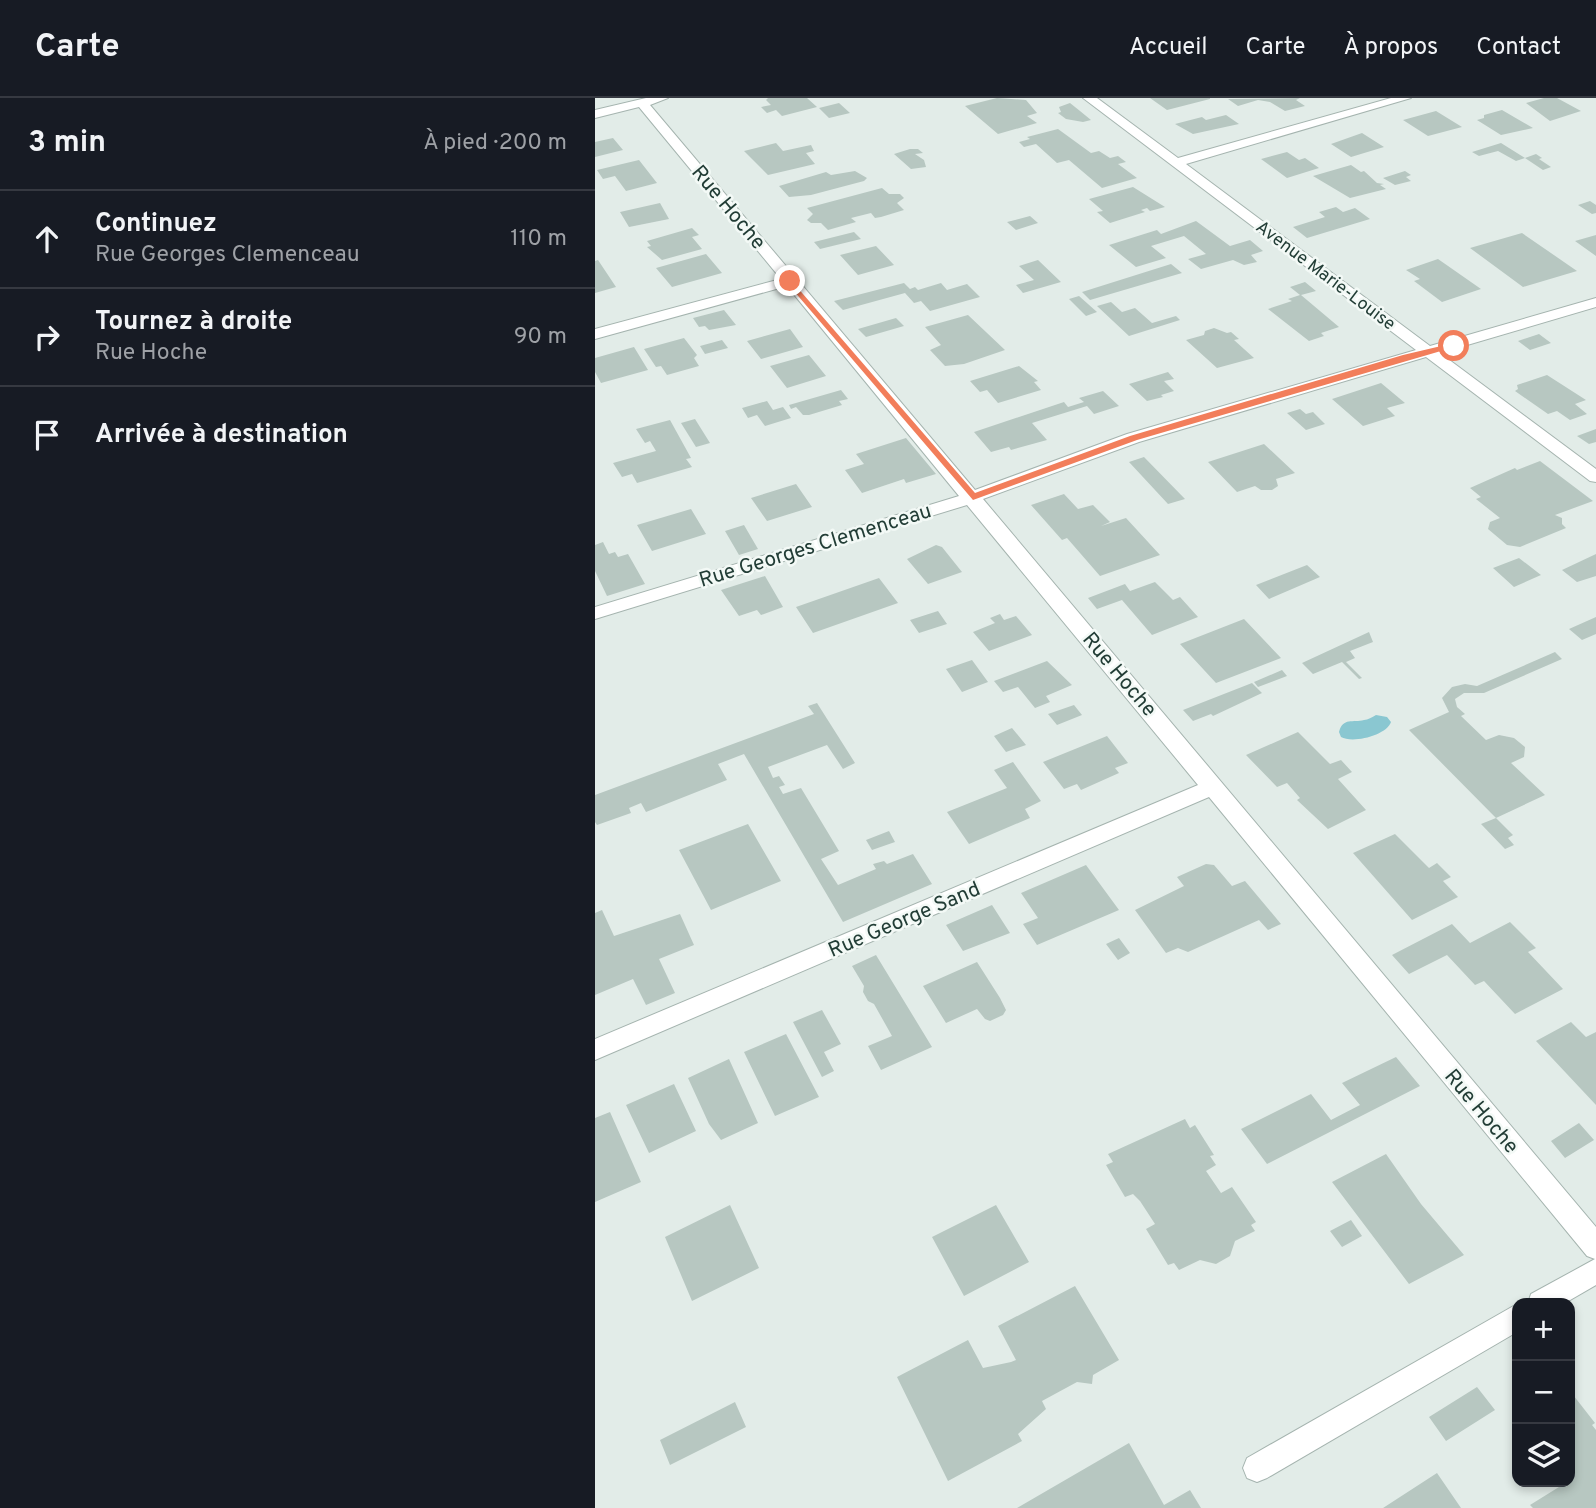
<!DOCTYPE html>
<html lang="fr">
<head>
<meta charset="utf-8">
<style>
	body { margin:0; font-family:Overpass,sans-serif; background:#20242c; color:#f1f3f6 }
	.controls { position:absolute; right:21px; bottom:21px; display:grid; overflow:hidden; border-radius:14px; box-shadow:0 4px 10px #0003 }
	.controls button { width:63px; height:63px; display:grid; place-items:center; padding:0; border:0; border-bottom:2px solid #363941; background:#171b24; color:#f1f3f6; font:35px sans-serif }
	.stop { position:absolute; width:21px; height:21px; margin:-16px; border:5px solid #f27e5b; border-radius:50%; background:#fff }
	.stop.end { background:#f27e5b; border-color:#fff; box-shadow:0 2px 7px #0008 }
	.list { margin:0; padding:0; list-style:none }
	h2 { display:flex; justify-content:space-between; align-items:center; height:91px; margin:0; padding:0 28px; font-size:30px }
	h2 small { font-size:23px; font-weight:400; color:#9ea1a6 }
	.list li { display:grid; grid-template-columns:46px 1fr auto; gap:21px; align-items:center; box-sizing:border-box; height:98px; padding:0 28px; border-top:2px solid #363941 }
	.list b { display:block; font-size:26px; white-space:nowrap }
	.list p { margin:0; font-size:23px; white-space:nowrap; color:#9ea1a6 }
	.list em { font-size:23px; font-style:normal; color:#9ea1a6 }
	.icon { flex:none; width:38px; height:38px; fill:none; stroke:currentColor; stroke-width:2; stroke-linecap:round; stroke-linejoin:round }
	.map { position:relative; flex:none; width:1001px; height:1410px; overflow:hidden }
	header { display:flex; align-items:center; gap:42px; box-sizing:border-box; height:98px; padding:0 35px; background:#171b24; border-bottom:2px solid #363941 }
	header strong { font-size:33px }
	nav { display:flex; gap:38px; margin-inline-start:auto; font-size:24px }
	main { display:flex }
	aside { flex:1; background:#171b24 }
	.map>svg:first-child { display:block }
	.water { fill:#8ac7d1 }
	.building { fill:#b7c7c1 }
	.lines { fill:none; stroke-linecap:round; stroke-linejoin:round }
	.minor-casing { stroke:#a5b4af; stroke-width:2 }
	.minor { fill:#fff; fill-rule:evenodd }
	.route { fill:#f27e5b }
	.labels { text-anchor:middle; stroke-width:5; stroke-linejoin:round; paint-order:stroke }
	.far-street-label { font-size:18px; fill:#223d36; stroke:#f3f9f6 }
	.street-label { font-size:21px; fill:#223d36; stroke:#f3f9f6 }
</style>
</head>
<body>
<header>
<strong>Carte</strong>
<nav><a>Accueil</a><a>Carte</a><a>À propos</a><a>Contact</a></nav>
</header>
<main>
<aside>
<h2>3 min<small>À pied · 200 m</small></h2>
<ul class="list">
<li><svg class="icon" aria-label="ahead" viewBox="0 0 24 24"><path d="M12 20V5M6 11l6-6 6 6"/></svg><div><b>Continuez</b><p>Rue Georges Clemenceau</p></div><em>110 m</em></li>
<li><svg class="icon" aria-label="right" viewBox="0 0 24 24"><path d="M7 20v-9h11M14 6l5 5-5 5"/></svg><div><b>Tournez à droite</b><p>Rue Hoche</p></div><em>90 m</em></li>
<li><svg class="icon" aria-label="arrive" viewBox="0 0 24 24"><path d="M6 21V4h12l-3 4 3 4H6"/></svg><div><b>Arrivée à destination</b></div></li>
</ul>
</aside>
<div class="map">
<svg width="1001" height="1410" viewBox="0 0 1001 1410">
	<rect width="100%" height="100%" fill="#e2ece8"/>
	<path class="water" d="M781,617L792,619L796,624C792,637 758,646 746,639L744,634C748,619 758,625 769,622C773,622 777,619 781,617Z"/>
	<path class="building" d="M173,0H212L222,9L187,18L181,12L172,15L166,9L176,7L171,2Z
		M402,0L431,2L442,15L432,18L442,25L403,36L370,8Z
		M555,0H615V1L572,12Z
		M705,0L701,2L710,8L690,13L675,4L663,2L643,8L633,1Z
		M949,0H962L986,13L955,23L931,5Z
		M244,5L255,15L234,20L224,10Z
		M475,5L485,13L496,22L488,24L471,21L463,15L466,14L464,9Z
		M907,12L938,30L906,37L882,22L889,20V17Z
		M841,13L867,29L833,38L808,22Z
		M631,17L644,26L598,36L580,26L607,19L611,22Z
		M463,31L496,55L504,53L515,60L523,58L531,64L523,66L542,80L507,90L474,62L462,65L441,46L429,49L424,44L435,41L432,39Z
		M767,35L789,49L756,59L736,46Z
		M18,40L28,52L0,59V44Z
		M181,45L188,53L216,47L219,53L211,55L220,66L173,77L149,53Z
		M906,45L930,60L921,63L903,53L884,58L877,54Z
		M315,51H323L328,55L320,56L329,62L331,69L316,71L299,56Z
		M692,54L704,62L710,60L724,70L692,80L666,61Z
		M941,56L947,60L944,61L956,69L948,72L930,60Z
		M44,62L62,85L31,93L20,78L8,81L2,72Z
		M756,67L766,74L769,73L782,85L789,86L785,87L791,91L755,100L718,78Z
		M260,73L272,80L269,83L216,97L194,99L184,88L231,74L236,77Z
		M810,73L816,77L811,79L816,83L800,87L788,80Z
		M538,89L570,109L555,113L552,110L546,112L550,114L515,125L502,114L508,113L494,101Z
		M287,90L294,96H305L309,100L302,105L309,112L286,119L280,120L276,115L256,120L261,124L233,132L226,125H216L212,122L218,116L212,110Z
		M995,103L1001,107V115L997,116L983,107Z
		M65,105L74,121L34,129L25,114Z
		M741,109L748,114L760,110L775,121L712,140L698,129L730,119L724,114Z
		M435,118L443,125L421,132L412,124Z
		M601,123L635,148L655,142L668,153L656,157L662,164L649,167L638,162L606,171L593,161L611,156L589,138L556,148L571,160L541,169L514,147L562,132L566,136Z
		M97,130L104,137L97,139L107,151L67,162L52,149L56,148L52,143Z
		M259,134L266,141L225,151L219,144Z
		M927,135L982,173L928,189L875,150Z
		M1001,137V158L980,143Z
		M281,148L299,167L263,177L245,157Z
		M111,156L127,175L77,189L61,170Z
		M843,161L886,191L847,204L819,183L825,181L811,172Z
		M3,162L21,189L0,195V163Z
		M443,162L466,184L428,195L421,187L439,182L424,168Z
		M576,166L587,175L495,202L487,194Z
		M710,184L721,193L706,197L744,229L726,235L729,238L714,243L673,211L697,203L693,201L705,197L695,189Z
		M309,185L315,191L320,189L323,192L346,185L352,192L372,186L385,199L335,213L326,203L319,205L310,195L248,212L239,203Z
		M484,198L502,214L491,218L474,201Z
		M516,204L527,214L540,210L557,225L581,218L585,222L534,238L502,208Z
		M129,212L141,227L114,232L110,228L104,229L98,220Z
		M373,217L410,252L369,266L350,268L335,252L346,247L330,229Z
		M301,220L309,228L271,239L263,231Z
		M619,230L632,235L636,234L644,241L639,242L659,260L622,270L591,242L609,237L610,233Z
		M195,231L208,249L166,261L152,243Z
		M944,236L956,245L935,252L923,243Z
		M89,240L102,257L99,260L104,268L72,277L66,268L61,269L49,251Z
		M127,242L133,250L110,256L105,248Z
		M39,249L53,272L6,285L0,274V260Z
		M214,257L231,278L192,290L175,268Z
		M424,268L443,283L439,284L446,292L403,305L392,292L385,294L375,283Z
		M573,274L579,281L569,283L579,293L566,297L568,299L552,303L534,286Z
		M952,277L991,302L980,306L992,316L975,322L962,313L953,316L920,293L923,291L922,287Z
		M786,285L810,305L792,310L800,318L768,328L737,301Z
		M246,292L253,301L244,303L247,307L214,317H208L201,309L196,311L194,307Z
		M508,293L524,308L499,316L492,308L437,325L452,342L416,352L414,349L396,354L379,334L469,304L473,309L489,304L484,300Z
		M172,303L178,312L188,309L196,320L170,328L162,317L153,320L147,310Z
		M705,311L711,316L718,314L730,326L711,332L692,315Z
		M100,321L115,345L101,349L86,325Z
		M75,322L96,360L91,361L97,369L42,385L37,376L27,379L18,365L61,353L55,343L50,345L41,331Z
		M1001,331V344L994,346L982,338Z
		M311,340L341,376L311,385L309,381L267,395L250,372L269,366L261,356Z
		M669,346L700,375L681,381L683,388L677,392H666L660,388L642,394L613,364Z
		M549,359L590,401L573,406L534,364Z
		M945,363L998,403L960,417L967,420V426L971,430L925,449L912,447L893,431L895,424L905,420L881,401L886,399L875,390L920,370L922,372Z
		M201,386L217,409L172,423L156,400Z
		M469,396L483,411L498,407L515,424L506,428L531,420L565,457L505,478L472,440L467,442L436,407Z
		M96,411L111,436L57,453L42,427Z
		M149,427L163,451L144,457L130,433Z
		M8,444L14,456L20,454L23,459L33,456L50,486L12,498L0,473V447Z
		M341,447L347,449L367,474L333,486L312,461Z
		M1001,456V478L982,484L967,472Z
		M924,460L946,477L919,489L898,470Z
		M712,467L725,479L674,501L661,487Z
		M170,478L188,509L166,517L162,512L144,518L126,492Z
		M284,480L303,505L218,535L201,509Z
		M560,484L578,502L585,499L603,519L557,537L527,502L502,511L493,500L530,486L535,493Z
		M343,513L352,526L324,535L315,522Z
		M405,516L409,522L421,518L437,537L394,553L378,534L400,525L395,520Z
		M1001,519V536L987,542L974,531Z
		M649,521L686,560L621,585L585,546Z
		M774,534L778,544L755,553L760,560L751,564L767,580L764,581L747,564L718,576L707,565Z
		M960,554L967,561L889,595H869L860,601L862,609L870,616L866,618L891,642L904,637L919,640L930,649L929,659L916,665L950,697L901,720L814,632L854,614L847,600L857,589L870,586L882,588Z
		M377,562L393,584L367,594L351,571Z
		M452,563L477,587L451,598L455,604L440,610L423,589L408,594L399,583Z
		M687,572L692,578L663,589L659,584Z
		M657,585L667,595L618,618L616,616L598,623L588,612Z
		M222,605L260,665L248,671L232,647L173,669L178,680L184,678L190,687L184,689L188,696L206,690L244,753L226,761L243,787L281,771L278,766L289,763L292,766L318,756L337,786L248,824L149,656L123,666L132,682L51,714L46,705L34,710L36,715L2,727L0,724V697L219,616L213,608Z
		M479,607L487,617L462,627L453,616Z
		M417,630L431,647L411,654L399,638Z
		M703,634L735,666L746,662L757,674L743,681L771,712L733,731L702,702L705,700L692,685L682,689L651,657Z
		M512,638L533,665L520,670L524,675L486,692L482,686L469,691L448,664Z
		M418,664L446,703L430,711L435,720L374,746L352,714L412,690L399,672Z
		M901,720L918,737L913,740L919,747L910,751L886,726Z
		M153,726L186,783L116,812L84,752Z
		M294,733L300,744L277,752L271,742Z
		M800,736L834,770L842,765L856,779L848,783L863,799L817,822L758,755Z
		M611,766L619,767L637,788L650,783L686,826L673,832L664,822L593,854L583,850L571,855L540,812L589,788L582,779Z
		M491,767L524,812L442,847L428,826L443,820L426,795Z
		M397,807L415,835L368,853L351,827Z
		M7,812L19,838L85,816L99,847L64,861L80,895L51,907L38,881L0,897V815Z
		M915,824L941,850L933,854L968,891L920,916L889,883L880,887L852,857L814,876L797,857L857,826L875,845Z
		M524,840L535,855L523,862L511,846Z
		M281,857L337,949L286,972L273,948L297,938L279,906L273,903L268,894L269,888L257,868Z
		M382,864L405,900L411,912L408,917L395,923L390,921L382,911L351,925L328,888Z
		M227,912L246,946L229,954L239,973L227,979L198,924Z
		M976,924L991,939L1001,934V1007L941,943Z
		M191,936L224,999L180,1018L149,954Z
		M801,959L825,988L672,1066L646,1031L716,996L736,1022L765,1007L747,985Z
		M134,961L163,1025L126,1042L114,1026L93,980Z
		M79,986L101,1033L54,1055L31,1007Z
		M15,1014L46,1084L0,1104V1020Z
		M590,1021L595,1030L600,1027L619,1057L615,1058L621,1067L611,1073L626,1095L637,1089L661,1124L656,1127L660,1133L640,1143L635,1158L621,1166L605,1162L584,1172L579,1165L573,1167L551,1131L560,1126L545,1103L538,1096L530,1099L511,1067L518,1064L513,1056Z
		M984,1025L999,1042L970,1060L956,1043Z
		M791,1056L826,1106L869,1157L814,1186L737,1084Z
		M135,1107L164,1170L97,1203L70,1139Z
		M401,1107L434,1164L369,1198L337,1139Z
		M756,1122L767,1138L747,1149L735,1133Z
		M480,1188L524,1262L498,1277L497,1286L482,1284L447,1303L451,1311L423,1336L427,1343L353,1383L302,1279L373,1242L388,1270L416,1264L421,1262L403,1228Z
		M882,1289L900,1312L851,1343L834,1319Z
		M975,1293L1000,1325L997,1327L1001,1332V1410H938L935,1407L964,1389L960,1384H975Z
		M140,1304L151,1329L75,1367L65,1342Z
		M534,1345L569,1407L595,1392L606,1410H422Z
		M842,1375L866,1410H788Z"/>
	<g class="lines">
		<g class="minor-casing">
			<path id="minor" d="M51,0H73L55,7L380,392L532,336L821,252L488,0H502L583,60L796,0H816L591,66L835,248L1001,200V209L845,255L1001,371V384L995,383L831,259L544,344L388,401L1001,1129V1187L970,1205H933L936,1196L1000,1161L992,1158L614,699L0,962V941L603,687L372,407L0,521V509L364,398L192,188L0,241V231L186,181L44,9L0,20V12Z
				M922,1206V1234L672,1380L662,1384L652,1380L648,1370L652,1360Z"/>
		</g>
		<use href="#minor" class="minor"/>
	</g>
	<path class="route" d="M195,181L380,395L535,338L808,257L859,245L863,248L542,342L378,402L192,185Z"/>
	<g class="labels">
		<g class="far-street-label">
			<text transform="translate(731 177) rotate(37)" y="6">Avenue Marie-Louise</text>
		</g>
		<g class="street-label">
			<text transform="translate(134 109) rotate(50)" y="7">Rue Hoche</text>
			<text transform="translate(220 447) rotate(-17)" y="7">Rue Georges Clemenceau</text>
			<text transform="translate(525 576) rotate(50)" y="7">Rue Hoche</text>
			<text transform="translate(309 821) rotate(-23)" y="7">Rue George Sand</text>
			<text transform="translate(887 1013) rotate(50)" y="7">Rue Hoche</text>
		</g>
	</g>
</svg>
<div class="controls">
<button>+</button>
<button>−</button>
<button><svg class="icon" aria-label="layers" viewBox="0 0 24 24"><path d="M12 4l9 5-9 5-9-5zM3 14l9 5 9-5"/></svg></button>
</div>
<div class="stop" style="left:859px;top:248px"></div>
<div class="stop end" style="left:195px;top:183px"></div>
</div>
</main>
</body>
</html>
